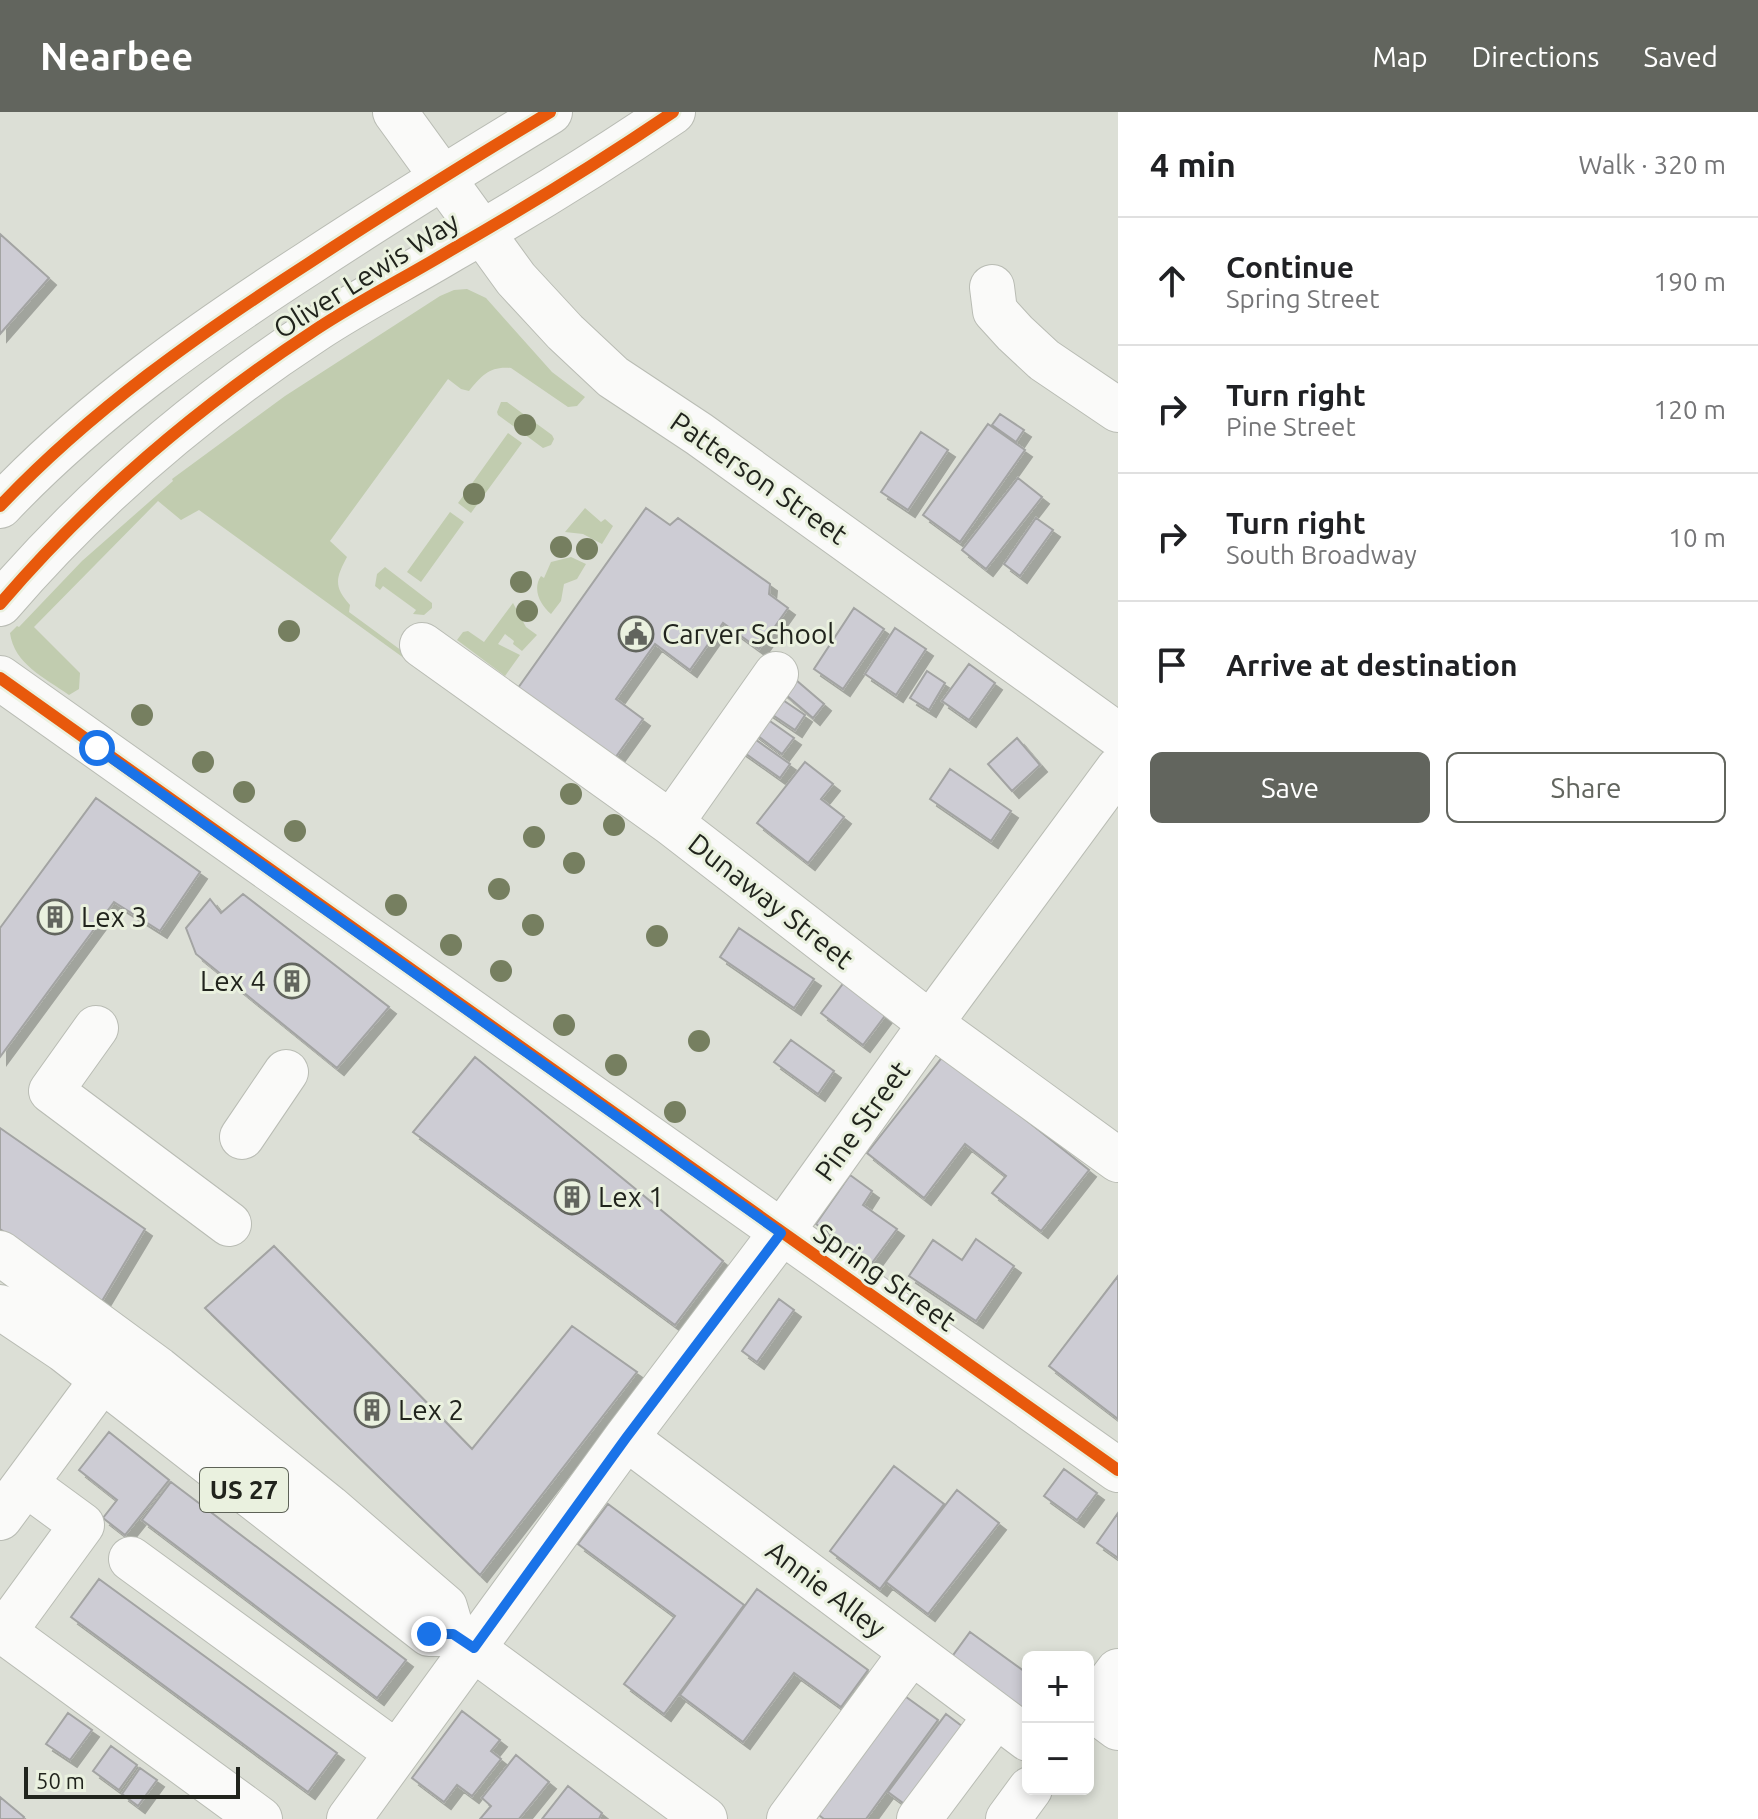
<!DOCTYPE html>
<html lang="en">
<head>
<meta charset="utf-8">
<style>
	body { margin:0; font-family:Ubuntu,sans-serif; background:#f6f6f6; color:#202124 }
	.controls { position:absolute; right:24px; bottom:24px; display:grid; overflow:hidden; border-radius:12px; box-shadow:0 4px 12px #0003 }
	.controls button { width:72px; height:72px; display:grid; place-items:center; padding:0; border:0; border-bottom:2px solid #e0e0e0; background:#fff; color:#202124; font:40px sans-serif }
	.scale { position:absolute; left:24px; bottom:20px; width:216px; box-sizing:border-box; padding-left:8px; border:4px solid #21241d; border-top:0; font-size:22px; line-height:28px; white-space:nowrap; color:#21241d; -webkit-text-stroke:6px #eaf1df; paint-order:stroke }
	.stop { position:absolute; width:24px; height:24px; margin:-18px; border:6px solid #1a73e8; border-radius:50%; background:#fff }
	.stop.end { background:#1a73e8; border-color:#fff; box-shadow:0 2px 8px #0008 }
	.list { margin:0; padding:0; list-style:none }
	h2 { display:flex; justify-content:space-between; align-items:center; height:104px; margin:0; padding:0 32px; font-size:34px }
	h2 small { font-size:26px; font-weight:400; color:#757577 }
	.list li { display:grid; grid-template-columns:52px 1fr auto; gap:24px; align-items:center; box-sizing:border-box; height:128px; padding:0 32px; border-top:2px solid #e0e0e0 }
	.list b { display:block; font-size:30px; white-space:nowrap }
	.list p { margin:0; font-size:26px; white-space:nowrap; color:#757577 }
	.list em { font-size:26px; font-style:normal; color:#757577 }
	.actions { display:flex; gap:16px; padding:24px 32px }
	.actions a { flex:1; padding:18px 0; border:2px solid #62655e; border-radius:12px; text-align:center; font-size:28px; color:#62655e }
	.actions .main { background:#62655e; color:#fff }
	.icon { flex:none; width:44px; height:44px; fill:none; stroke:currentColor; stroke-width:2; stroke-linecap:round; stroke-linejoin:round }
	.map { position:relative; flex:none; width:1118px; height:1707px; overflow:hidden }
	header { display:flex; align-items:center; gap:48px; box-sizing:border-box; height:112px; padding:0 40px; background:#62655e; color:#fff }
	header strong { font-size:38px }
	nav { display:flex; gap:44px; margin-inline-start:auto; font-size:28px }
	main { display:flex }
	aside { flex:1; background:#fff }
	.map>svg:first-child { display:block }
	.green { fill:#c1ccaf }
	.building { fill:#cdccd4; stroke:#a3a4a3; stroke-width:2; filter:url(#shadow) }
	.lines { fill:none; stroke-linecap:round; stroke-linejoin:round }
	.minor-casing { stroke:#b9bcb4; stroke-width:46 }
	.major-casing { stroke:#b9bcb4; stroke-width:46 }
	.minor { stroke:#fafaf9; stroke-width:44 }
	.major { stroke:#fafaf9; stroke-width:44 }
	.cycleway-casing { stroke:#eaf1df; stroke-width:17 }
	.cycleway { stroke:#e8590c; stroke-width:12 }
	.tree { fill:#767f60 }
	.route { stroke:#1a73e8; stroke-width:10 }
	.labels { text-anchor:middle; stroke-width:6; stroke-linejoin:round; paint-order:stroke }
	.shield { fill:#eaf1df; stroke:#5d6257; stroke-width:2 }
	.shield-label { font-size:26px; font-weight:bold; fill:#21241d }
	.street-label { font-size:28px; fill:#21241d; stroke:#eaf1df }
	.poi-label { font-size:28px; fill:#21241d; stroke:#eaf1df; text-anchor:start }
</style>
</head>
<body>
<header>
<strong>Nearbee</strong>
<nav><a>Map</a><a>Directions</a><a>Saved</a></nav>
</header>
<main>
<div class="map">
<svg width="1118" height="1707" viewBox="0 0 1118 1707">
	<defs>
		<filter id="shadow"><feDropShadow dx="7" dy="7" stdDeviation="0" flood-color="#0004"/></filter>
	</defs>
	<rect width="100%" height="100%" fill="#dcdfd6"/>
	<path class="green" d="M467,177L486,186L552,260L585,285L577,294L568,295L511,256C490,254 482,263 469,279L461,277L448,267L330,429L347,445C336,466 333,474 350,493L349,500L568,661L567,664L199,398L181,408L158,389L34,515L80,561L79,577L69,583C45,566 14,552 10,521L17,514L19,515L82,449L173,369L172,367L285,284L440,184L454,178Z
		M501,290H507L552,323L554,327L551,333L543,336L498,303L497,300Z
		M508,321L522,331L471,401L458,391Z
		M585,396L601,410L605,407L613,414L602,432L583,422L565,420Z
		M450,400L464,410L421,470L407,460Z
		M571,445L586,452L577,467L564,472L561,489L551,502C540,493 532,477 541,464L544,466L551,450Z
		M385,455L432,491V496L424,503L413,502L416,498L383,474L380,478L375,474L377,462Z
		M513,491L526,515L537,523L522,539L513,532L514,529L505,522L498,532L520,543L505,564L457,528L463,520L468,519L484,530Z"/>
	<path class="building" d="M0,122L49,166L0,222Z
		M1000,302L1024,318L1016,330L992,313Z
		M988,312L1025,338L960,430L923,403Z
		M921,320L948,338L908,398L881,380Z
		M1018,366L1042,385L986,457L962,438Z
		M646,396L670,413L678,406L770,472L769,482L788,496L759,537L723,511L690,558L655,532L616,587L643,607L615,646L518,576Z
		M1036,406L1053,418L1020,464L1004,452Z
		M854,496L884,517L843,577L814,557Z
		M895,516L926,537L896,583L865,562Z
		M969,552L995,571L969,608L942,589Z
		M927,559L945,571L929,598L910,586Z
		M789,562L824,592L813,606L778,576Z
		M768,578L805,603L795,618L758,593Z
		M757,600L794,626L782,642L746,615Z
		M742,618L790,652L780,666L732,632Z
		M1017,626L1040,653L1012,679L988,652Z
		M805,650L833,672L821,687L844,705L808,751L757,711Z
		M950,657L1011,699L991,729L930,687Z
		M96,686L200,760L160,819L114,790L0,945V816Z
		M243,782L389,895L337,956L196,842L186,816L210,787L221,801Z
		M739,816L814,867L794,896L720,845Z
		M845,869L887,901L863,933L821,901Z
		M791,928L834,959L818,982L774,950Z
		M944,943L1089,1058L1041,1119L992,1081L1006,1064L965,1032L924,1086L867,1041Z
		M475,945L723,1149L675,1213L413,1020Z
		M0,1016L145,1117L102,1189L0,1117Z
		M850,1063L872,1079L863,1093L897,1117L872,1151L816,1112Z
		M976,1127L1014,1154L976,1209L909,1164L933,1128L962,1148Z
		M274,1134L472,1337L572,1214L637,1260L480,1463L205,1196Z
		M1118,1164V1307L1049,1254Z
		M779,1187L794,1198L757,1250L742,1239Z
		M109,1320L169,1368L125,1423L103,1406L117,1388L79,1358Z
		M894,1354L944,1392L880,1477L830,1439Z
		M1064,1357L1097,1381L1077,1408L1044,1384Z
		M171,1370L406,1548L377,1586L142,1408Z
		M957,1378L999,1411L928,1502L886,1470Z
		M608,1392L744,1493L664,1602L624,1572L675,1504L578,1432Z
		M1118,1401V1446L1097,1431Z
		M99,1467L337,1641L308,1680L71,1505Z
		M757,1477L868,1558L841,1595L794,1561L743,1630L680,1583Z
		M970,1520L1028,1562V1612L943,1557Z
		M902,1582L938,1608L866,1707H824L816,1701Z
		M462,1599L500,1628L491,1639L501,1647L472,1684L457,1673L444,1690L412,1666Z
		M68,1601L92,1618L70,1648L46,1632Z
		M946,1602L971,1621L914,1699L888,1680Z
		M111,1634L137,1653L119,1678L93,1659Z
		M516,1643L549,1670L519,1707H480L491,1694L482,1686Z
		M140,1656L157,1668L138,1694L122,1682Z
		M568,1674L602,1701L599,1707H542Z
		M0,1685L24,1705L23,1707H0Z"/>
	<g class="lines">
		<g class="minor-casing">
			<path id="minor" d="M395,0L516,167L565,220L613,265L699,322L1118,623
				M992,175L995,199L1015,221L1044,248L1118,298
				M422,533L671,711L931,912L1118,1048
				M0,566L1118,1358
				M671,711L776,562
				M96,916L51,979L229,1112
				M242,1025L286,960
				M626,1326L1028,1627
				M0,1406L102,1268
				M131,1447L397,1641
				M0,1517L260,1707
				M4,1520L82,1413L26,1372
				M1091,1596L1118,1616
				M349,1707L626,1326L781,1121L947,889L1118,657
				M789,1707L911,1541
				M919,1707L996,1604"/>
		</g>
		<g class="major-casing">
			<path id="major" d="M0,394C91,298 199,222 309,151C388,99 469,49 550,0
				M0,492C90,387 199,294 315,218C359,189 406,165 451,138C526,95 601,49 673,0
				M0,1141L158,1257L329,1395L445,1495L453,1522
				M0,1195L64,1238L429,1522H453L705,1707
				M1088,1599L1118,1559
				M1008,1707L1030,1677"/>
		</g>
		<use href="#minor" class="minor"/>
		<use href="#major" class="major"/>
		<g class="cycleway-casing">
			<path id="cycleway" d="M0,394C91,298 199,222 309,151C388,99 469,49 550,0
				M0,492C90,387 199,294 315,218C359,189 406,165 451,138C526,95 601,49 673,0
				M0,566L1118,1358"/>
		</g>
		<use href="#cycleway" class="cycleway"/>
	</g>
	<g class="tree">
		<circle cx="525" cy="313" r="11"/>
		<circle cx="474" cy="382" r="11"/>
		<circle cx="561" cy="435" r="11"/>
		<circle cx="587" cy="437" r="11"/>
		<circle cx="521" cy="470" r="11"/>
		<circle cx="527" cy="499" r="11"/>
		<circle cx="289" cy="519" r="11"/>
		<circle cx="142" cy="603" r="11"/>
		<circle cx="203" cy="650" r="11"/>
		<circle cx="244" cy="680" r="11"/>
		<circle cx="571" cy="682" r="11"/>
		<circle cx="614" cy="713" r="11"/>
		<circle cx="295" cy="719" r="11"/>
		<circle cx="534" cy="725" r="11"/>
		<circle cx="574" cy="751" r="11"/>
		<circle cx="499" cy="777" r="11"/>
		<circle cx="396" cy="793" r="11"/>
		<circle cx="533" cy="813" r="11"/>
		<circle cx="657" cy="824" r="11"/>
		<circle cx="451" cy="833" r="11"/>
		<circle cx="501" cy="859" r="11"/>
		<circle cx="564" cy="913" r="11"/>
		<circle cx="699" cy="929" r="11"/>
		<circle cx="616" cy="953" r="11"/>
		<circle cx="675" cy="1000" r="11"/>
	</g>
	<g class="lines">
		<path class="route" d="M97,636L781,1121L626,1326L474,1536L453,1522H429"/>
	</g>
	<defs>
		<g id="civic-ring" transform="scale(1.8)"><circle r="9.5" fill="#eaf1df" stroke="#62655e" stroke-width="1.5"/><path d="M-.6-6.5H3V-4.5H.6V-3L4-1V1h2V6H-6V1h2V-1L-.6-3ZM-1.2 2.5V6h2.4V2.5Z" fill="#62655e"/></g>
		<g id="building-ring" transform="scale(1.8)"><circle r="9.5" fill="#eaf1df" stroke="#62655e" stroke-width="1.5"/><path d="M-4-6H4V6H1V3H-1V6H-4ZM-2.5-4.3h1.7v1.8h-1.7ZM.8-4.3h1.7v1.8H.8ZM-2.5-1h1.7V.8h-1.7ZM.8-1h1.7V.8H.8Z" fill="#62655e"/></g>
	</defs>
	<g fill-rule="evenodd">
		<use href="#civic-ring" x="636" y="522"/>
		<use href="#building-ring" x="55" y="805"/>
		<use href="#building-ring" x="292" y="869"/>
		<use href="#building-ring" x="572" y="1085"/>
		<use href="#building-ring" x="372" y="1298"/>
	</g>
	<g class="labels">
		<rect class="shield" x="200" y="1356" width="88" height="44" rx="6"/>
		<g class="shield-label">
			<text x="244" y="1387">US 27</text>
		</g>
		<g class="street-label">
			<text transform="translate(366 163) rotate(-32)" y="10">Oliver Lewis Way</text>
			<text transform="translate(759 366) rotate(35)" y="10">Patterson Street</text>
			<text transform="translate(771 789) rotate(38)" y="10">Dunaway Street</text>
			<text transform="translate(862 1009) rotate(-54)" y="10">Pine Street</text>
			<text transform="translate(885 1165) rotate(35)" y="10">Spring Street</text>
			<text transform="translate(826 1477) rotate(37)" y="10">Annie Alley</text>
		</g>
		<g class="poi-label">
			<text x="662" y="532">Carver School</text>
			<text x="81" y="815">Lex 3</text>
			<text x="266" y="879" text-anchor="end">Lex 4</text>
			<text x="598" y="1095">Lex 1</text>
			<text x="398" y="1308">Lex 2</text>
		</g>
	</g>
</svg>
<div class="controls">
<button>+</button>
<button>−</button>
</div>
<div class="scale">50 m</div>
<div class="stop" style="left:97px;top:636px"></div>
<div class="stop end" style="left:429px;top:1522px"></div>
</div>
<aside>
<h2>4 min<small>Walk · 320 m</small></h2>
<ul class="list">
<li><svg class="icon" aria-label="ahead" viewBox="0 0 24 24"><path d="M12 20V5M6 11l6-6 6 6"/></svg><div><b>Continue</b><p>Spring Street</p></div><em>190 m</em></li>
<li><svg class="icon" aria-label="right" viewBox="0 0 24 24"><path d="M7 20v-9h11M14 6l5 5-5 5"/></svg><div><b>Turn right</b><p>Pine Street</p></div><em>120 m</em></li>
<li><svg class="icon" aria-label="right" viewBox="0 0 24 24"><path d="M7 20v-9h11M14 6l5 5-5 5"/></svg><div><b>Turn right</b><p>South Broadway</p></div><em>10 m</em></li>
<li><svg class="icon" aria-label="arrive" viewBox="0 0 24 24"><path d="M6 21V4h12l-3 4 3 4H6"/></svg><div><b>Arrive at destination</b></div></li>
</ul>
<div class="actions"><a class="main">Save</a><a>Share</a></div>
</aside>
</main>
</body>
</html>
